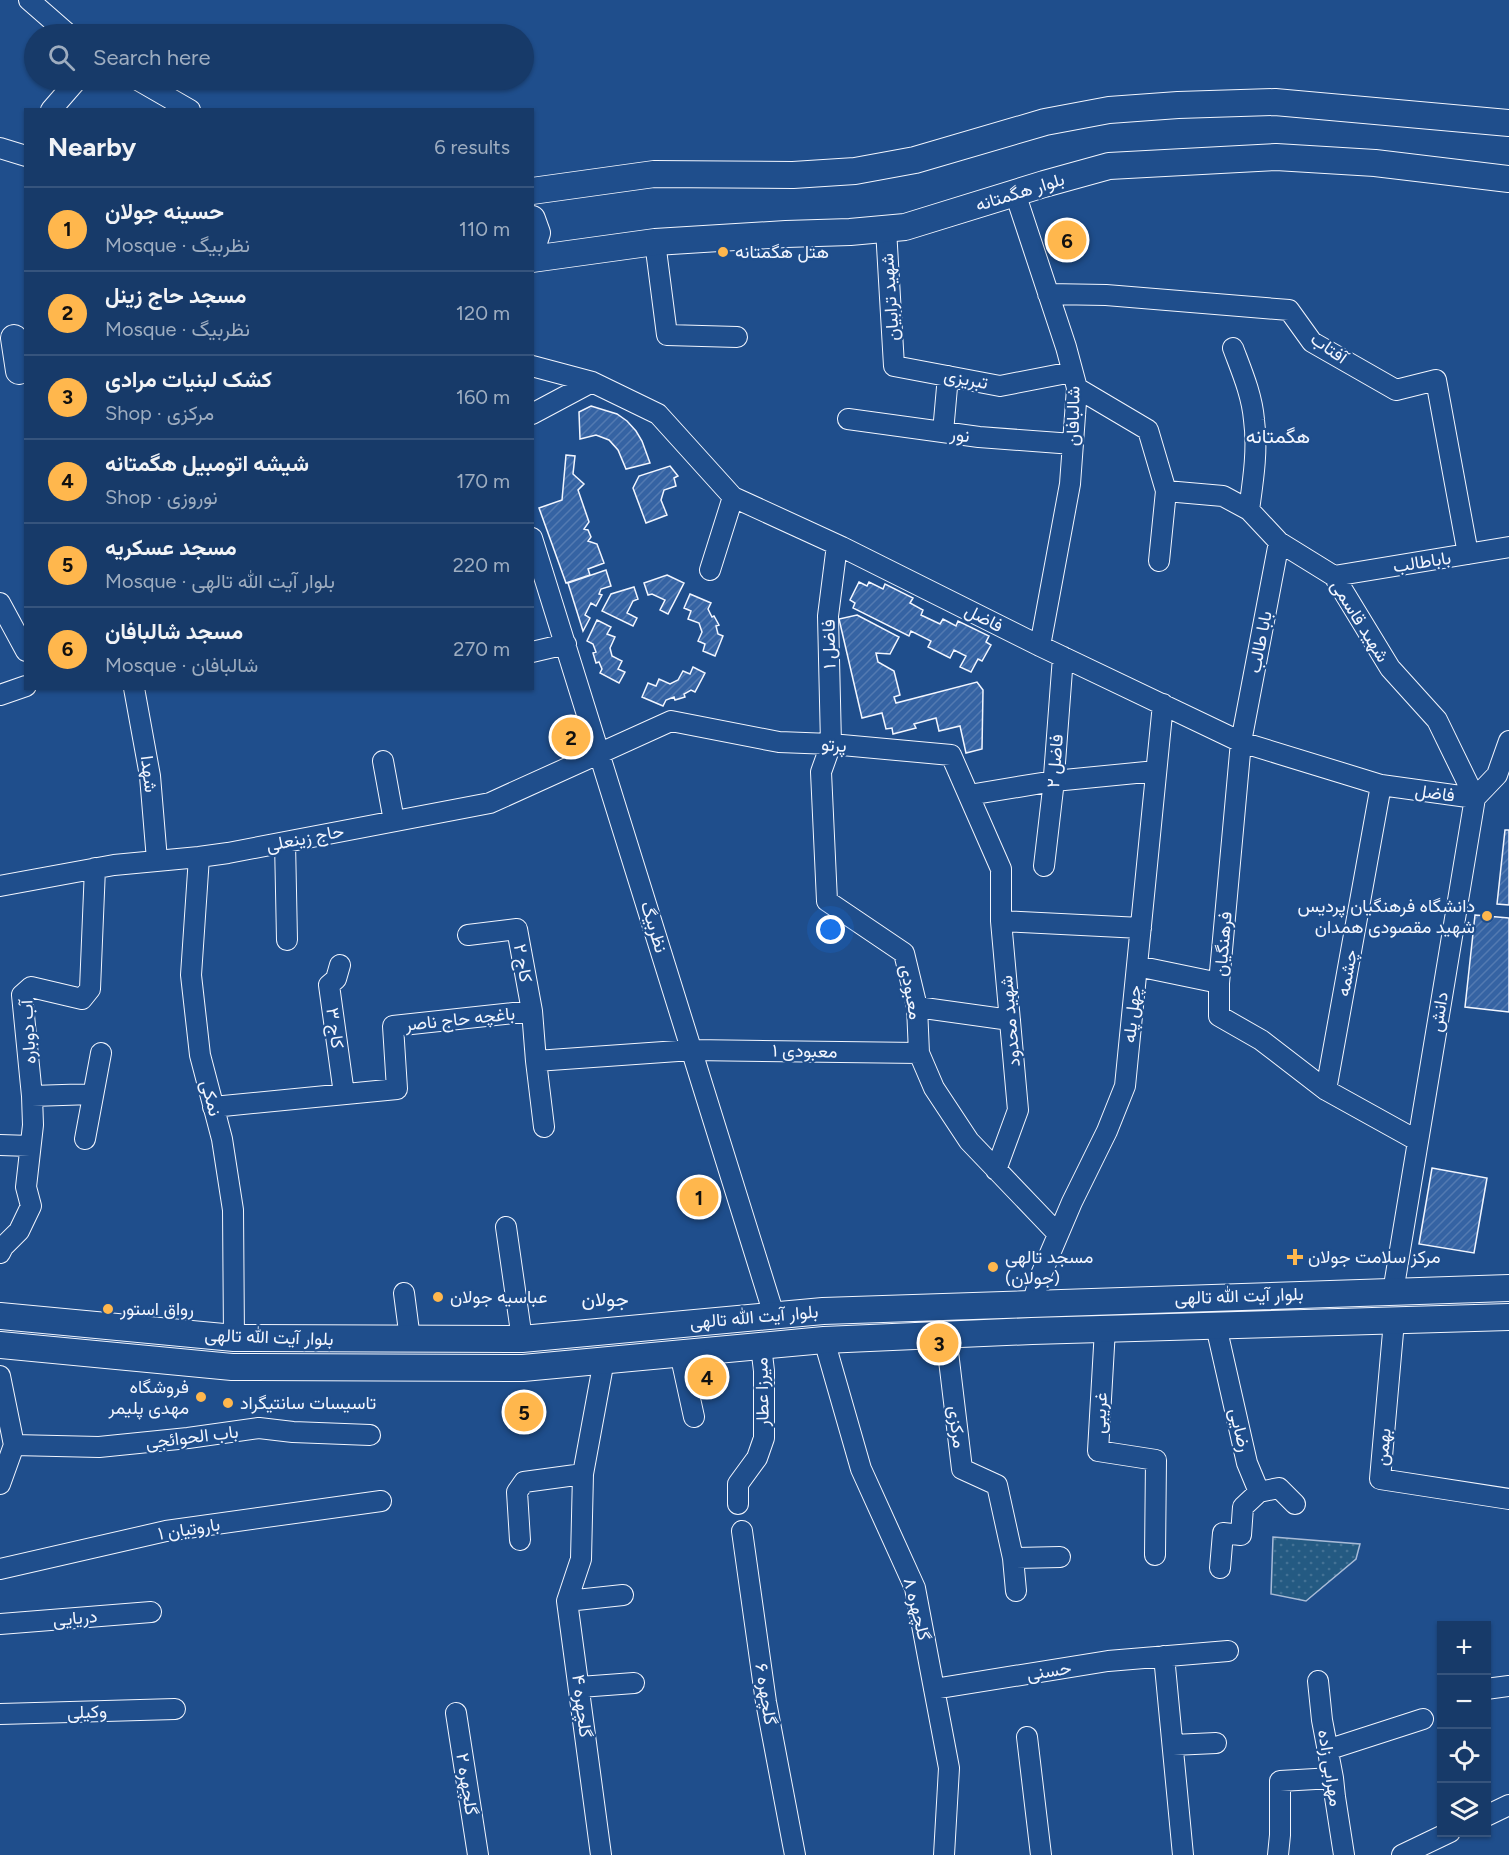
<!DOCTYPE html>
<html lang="en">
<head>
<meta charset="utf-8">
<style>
	body { margin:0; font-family:Figtree,Vazirmatn,sans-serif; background:#244571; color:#f1f3f6 }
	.controls { position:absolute; right:18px; bottom:18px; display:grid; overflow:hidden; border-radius:0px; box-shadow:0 2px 4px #0004 }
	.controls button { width:54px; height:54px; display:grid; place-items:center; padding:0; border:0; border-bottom:2px solid #36547d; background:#173a69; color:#f1f3f6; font:30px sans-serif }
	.you { position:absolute; left:831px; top:930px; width:21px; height:21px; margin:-15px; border:4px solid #fff; border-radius:50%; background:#1a73e8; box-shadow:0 0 0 9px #1a73e833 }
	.badge { display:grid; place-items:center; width:39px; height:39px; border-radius:50%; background:#ffb74d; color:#111; font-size:20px; font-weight:700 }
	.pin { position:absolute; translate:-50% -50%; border:3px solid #fff; box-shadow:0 2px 6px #0006 }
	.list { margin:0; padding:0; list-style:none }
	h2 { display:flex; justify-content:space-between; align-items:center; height:78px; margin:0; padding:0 24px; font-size:26px }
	h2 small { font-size:20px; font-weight:400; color:#9eadc0 }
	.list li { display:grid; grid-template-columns:39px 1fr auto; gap:18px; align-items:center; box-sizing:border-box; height:84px; padding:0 24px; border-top:2px solid #36547d }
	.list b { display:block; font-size:22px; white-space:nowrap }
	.list p { margin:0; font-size:20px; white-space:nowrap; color:#9eadc0 }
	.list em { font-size:20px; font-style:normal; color:#9eadc0 }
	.icon { flex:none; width:33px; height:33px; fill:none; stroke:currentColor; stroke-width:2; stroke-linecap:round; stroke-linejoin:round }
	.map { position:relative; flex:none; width:1509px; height:1855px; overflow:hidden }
	.search { position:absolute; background:#173a69; box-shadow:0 2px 4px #0004; left:24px; top:24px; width:510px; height:66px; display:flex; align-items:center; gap:15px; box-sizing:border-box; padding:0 21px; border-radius:33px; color:#9eadc0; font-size:22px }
	.panel { position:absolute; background:#173a69; box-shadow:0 2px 4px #0004; left:24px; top:108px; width:510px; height:582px; border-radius:0px }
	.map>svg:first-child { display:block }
	.grass { fill:url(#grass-dots); stroke:#a8bbd7; stroke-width:1.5 }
	.building { fill:url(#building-hatch); stroke:#f2f6ff; stroke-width:1.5 }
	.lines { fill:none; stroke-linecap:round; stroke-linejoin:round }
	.minor-casing { stroke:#f2f6ff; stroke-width:22 }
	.major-casing { stroke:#f2f6ff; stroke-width:28 }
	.minor { stroke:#1f4e8c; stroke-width:20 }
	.major { stroke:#1f4e8c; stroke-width:26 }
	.poi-dot { fill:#ffb74d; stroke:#1f4e8c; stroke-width:2 }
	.labels { text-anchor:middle; stroke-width:4.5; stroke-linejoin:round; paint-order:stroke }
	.street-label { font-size:18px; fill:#f2f6ff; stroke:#1f4e8c }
	.poi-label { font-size:18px; fill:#f2f6ff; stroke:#1f4e8c; text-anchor:start }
	.neighbourhood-label { font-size:20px; fill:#f2f6ff; stroke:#1f4e8c }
</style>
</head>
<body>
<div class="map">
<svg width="1509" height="1855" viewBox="0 0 1509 1855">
	<defs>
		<pattern id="grass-dots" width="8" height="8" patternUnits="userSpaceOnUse" patternTransform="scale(1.5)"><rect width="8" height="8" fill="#245a82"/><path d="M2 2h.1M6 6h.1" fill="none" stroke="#447295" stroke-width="1.8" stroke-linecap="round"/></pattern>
		<pattern id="building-hatch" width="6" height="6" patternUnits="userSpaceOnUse" patternTransform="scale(1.5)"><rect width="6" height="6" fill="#3563a3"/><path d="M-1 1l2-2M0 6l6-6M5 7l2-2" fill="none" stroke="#537ab1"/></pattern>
	</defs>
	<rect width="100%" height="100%" fill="#1f4e8c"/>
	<path class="grass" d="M1273,1537L1360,1544L1356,1559L1306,1601L1271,1594Z"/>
	<path class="building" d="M591,406L617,414L627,421L636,431L642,441L650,463L626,469L618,450L609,440L596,435L580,439L579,412Z
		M566,455L575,456L573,474L584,484L578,490L589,522L584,529L588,530L591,537L588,541L597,544L604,563L588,569L590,575L566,583L539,508L562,500Z
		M670,466L678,476L674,478L676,486L664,490L661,500L667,515L646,523L633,488L639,476Z
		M606,570L611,586L601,589L599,594L602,595L596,606L591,603L585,615L590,618L583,631L568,583Z
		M667,575L684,583L668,614L660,610L665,600L652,594L648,595L644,583Z
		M859,582L867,586L869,582L883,589L885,584L913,598L910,603L923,610L921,615L940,624L943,619L956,626L958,621L989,636L986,642L991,645L982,661L978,659L971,672L960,667L966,656L954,650L950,658L928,647L931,641L911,631L909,636L853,608L855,603L850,600Z
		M634,587L638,599L633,601L627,613L637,618L633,626L602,611L611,594Z
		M690,594L711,603L708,609L712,617L714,616L719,625L716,626L718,634L723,636L715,656L703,651L705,644L698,641L702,632L699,623L688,619L691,611L684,608Z
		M857,615L899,637L890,654L876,653L878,662L894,671L900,695L894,697L896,703L977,682L983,690L982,749L966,753L960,726L939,731L936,718L914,724L916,728L893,734L892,728L886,729L882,713L862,718L839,619Z
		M597,620L611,627L607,634L615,637L610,648L612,656L622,661L618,669L625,672L619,683L600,673L602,669L599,662L596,663L593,653L596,652L593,644L587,641Z
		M693,667L705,673L695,692L691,690L684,694L685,697L675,700L674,697L666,700L663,706L642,697L648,683L656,686L659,679L670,684L678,680L683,671L690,674Z
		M1505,830H1509V905L1497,904Z
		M1475,915L1509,918V1012L1465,1007Z
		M1432,1168L1487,1178L1474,1253L1419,1244Z"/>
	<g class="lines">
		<g class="minor-casing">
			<path id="minor" d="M29,0L68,34
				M138,80L190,110
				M51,110L77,80
				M0,148L26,156
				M1015,193L1066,347L1077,388L1070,484L1040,646
				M886,229L894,366L1000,386L1072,372
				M655,242L667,335L737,337
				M1048,294L1106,295L1289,310L1312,342L1396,390L1436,380L1468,554
				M1233,348C1242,372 1252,395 1254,420C1258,450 1253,481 1249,510
				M532,366L592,382L658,414L733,497L842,547L1040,646L1241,742L1381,785L1475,798
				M1077,388L1148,430L1166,491L1159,561
				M532,414L592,382
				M848,419L979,437L1073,444
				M943,432L948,376
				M1166,491L1223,496L1249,510L1279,542L1334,576L1390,668L1437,720L1475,798
				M532,538L774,1315
				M1279,542L1241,742L1219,983V1016L1261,1040L1326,1090L1418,1141
				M837,545L828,616L831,744L821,772L827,901L904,953L917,1007L919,1053L934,1088L969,1141L1058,1234
				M710,570L733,497
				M1334,576L1509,547
				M0,603L26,651
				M532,652L566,644
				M134,688L150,776L157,860
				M0,695L26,686
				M383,761L394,821
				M969,795L1054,781L1156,771
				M285,842L287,940
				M199,857L191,975L200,1055L222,1139L233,1210L234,1338
				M1044,866L1053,789L1063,657
				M0,886L114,865L199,857L228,853L490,803L671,721L779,742L831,744L951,755L1001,869V921L1018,1110L996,1170
				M1001,921L1141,928
				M468,935L517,929L532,1011
				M340,965L336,979L329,985L344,1094
				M1137,966L1219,983
				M917,1007L1010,1020
				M536,1061L544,1127
				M1326,1090L1381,785
				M32,1096L93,1094
				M213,1107L397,1089L393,1026L532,1011L536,1061L692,1050L919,1053
				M85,1139L101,1053
				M0,1145L30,1146
				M506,1227L522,1339
				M0,1253L3,1247L19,1231L31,1206L26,1187L33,1125L32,1096L22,995L31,987L82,999L90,989L95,868
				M1393,1292L1475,798L1497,775L1509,741
				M404,1293L410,1339
				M1032,1305L1040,1277L1072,1202L1107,1131L1125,1086L1163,704
				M1394,1321L1380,1479L1509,1499
				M1216,1326L1247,1463L1259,1492L1279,1488L1295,1504
				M1105,1329L1098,1451L1156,1460L1155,1555
				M946,1335L962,1469L997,1485L1013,1558L1060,1557
				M824,1340L861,1469L915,1588L949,1768L944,1855
				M680,1353L694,1417
				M0,1376L14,1445L0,1484
				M14,1445L99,1447L188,1438L259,1428L293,1432L370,1435
				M738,1504V1484L757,1458L764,1438V1371L761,1346
				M742,1531L766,1702L795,1855
				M520,1540L517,1492L524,1482L583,1474
				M1013,1558L1016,1591
				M1220,1568L1223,1533L1241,1535L1243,1507L1259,1492
				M0,1569L166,1531L381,1501
				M567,1601L623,1595
				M0,1624L151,1612
				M1164,1656L1183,1855
				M1318,1681L1322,1720L1333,1778L1335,1797L1344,1855
				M580,1687L634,1683
				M934,1689L1108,1661L1228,1651
				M1486,1689L1509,1686
				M456,1713L478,1855
				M0,1714L175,1709
				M1027,1737L1041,1855
				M1173,1745L1216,1743
				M1327,1750L1423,1719
				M1486,1816L1509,1805
				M601,1855L567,1601L581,1559L583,1474L604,1360
				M1278,1855L1280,1835V1781L1333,1778
				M1402,1855L1450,1832"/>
		</g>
		<g class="major-casing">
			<path id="major" d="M532,191L654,174L793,175L855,171L915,160L1045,122L1109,110L1178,105L1275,102L1509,123
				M532,219L537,233L532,248
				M532,259L655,242L786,234L850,232L905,227L1044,184L1109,166L1276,157L1375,163L1509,179
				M14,338L19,371
				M0,1316L234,1338L522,1339L823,1311L1509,1288
				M0,1345L232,1367L523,1368L824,1340L1032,1331L1509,1317"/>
		</g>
		<use href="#minor" class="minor"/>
		<use href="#major" class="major"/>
	</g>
	<g class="poi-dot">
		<circle cx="723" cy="252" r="6"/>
		<circle cx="1487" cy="916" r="6"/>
		<path d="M1292 1248h6v6h6v6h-6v6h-6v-6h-6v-6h6z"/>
		<circle cx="993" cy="1267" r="6"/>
		<circle cx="438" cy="1297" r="6"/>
		<circle cx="108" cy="1309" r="6"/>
		<circle cx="201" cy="1397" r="6"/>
		<circle cx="228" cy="1403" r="6"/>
	</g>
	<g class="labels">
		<g class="street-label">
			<text transform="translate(1020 192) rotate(-17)" y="6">بلوار هگمتانه</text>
			<text transform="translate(890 297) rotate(-94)" y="6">شهید ترابیان</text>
			<text transform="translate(1329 348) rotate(35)" y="6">آفتاب</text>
			<text transform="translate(966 379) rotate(11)" y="6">تبریزی</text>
			<text transform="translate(1073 416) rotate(-89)" y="6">شالبافان</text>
			<text transform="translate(960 435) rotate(8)" y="6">نور</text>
			<text transform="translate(1422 562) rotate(-9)" y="6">باباطالب</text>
			<text transform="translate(984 618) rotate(27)" y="6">فاضل</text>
			<text transform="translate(1360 621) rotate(58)" y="6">شهید قاسمی</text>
			<text transform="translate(1260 642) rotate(-79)" y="6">بابا طالب</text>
			<text transform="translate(829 644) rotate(-91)" y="6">فاضل ۱</text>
			<text transform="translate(834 745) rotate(4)" y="6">پرتو</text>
			<text transform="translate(1055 761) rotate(-86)" y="6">فاضل ۲</text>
			<text transform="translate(149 774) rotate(83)" y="6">شهدا</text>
			<text transform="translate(1435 793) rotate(8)" y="6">فاضل</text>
			<text transform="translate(305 838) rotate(-11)" y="6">حاج زینعلی</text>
			<text transform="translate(654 927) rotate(73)" y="6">نظربیگ</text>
			<text transform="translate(1223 944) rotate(-85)" y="6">فرهنگیان</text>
			<text transform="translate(523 963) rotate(80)" y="6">کاج ۲</text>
			<text transform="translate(1347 973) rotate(-80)" y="6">چشمه</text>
			<text transform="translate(911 992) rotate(80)" y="6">معبودی</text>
			<text transform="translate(1439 1012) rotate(-81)" y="6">دانش</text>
			<text transform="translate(1132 1014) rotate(-84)" y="6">چهل پله</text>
			<text transform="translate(460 1019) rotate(-6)" y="6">باغچه حاج ناصر</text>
			<text transform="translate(1010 1021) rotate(-95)" y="6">شهید محدود</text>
			<text transform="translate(335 1028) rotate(82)" y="6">کاج ۳</text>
			<text transform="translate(28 1032) rotate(-93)" y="6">آب دوباره</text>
			<text transform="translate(805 1051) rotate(1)" y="6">معبودی ۱</text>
			<text transform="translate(211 1098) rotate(75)" y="6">نمکی</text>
			<text transform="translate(1239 1296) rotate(-2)" y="6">بلوار آیت الله تالهی</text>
			<text transform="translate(754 1317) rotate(-5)" y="6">بلوار آیت الله تالهی</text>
			<text transform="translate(269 1337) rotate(2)" y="6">بلوار آیت الله تالهی</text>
			<text transform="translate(762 1392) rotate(-91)" y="6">میرزا عطار</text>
			<text transform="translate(1100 1413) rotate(-87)" y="6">غریبی</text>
			<text transform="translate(957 1427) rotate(83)" y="6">مرکزی</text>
			<text transform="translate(1240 1430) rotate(77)" y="6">رضایی</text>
			<text transform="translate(192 1437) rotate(-7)" y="6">باب الحوائجی</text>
			<text transform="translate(1383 1447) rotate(-85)" y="6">بهمن</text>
			<text transform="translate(189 1529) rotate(-9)" y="6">۱ باروتیان</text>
			<text transform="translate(917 1609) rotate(76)" y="6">گلچهره ۸</text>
			<text transform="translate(75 1618) rotate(-5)" y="6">دریایی</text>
			<text transform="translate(1049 1671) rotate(-9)" y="6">حسنی</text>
			<text transform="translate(766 1694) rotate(81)" y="6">گلچهره ۶</text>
			<text transform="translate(582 1706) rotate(83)" y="6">گلچهره ۴</text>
			<text transform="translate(87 1712) rotate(-2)" y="6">وکیلی</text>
			<text transform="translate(1330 1768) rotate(81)" y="6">مهرابی زاده</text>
			<text transform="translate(467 1784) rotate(81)" y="6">گلچهره ۲</text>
		</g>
		<g class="poi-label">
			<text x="735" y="258">هتل هگمتانه</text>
			<text x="1475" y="912" text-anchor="end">دانشگاه فرهنگیان پردیس<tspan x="1475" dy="21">شهید مقصودی همدان</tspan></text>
			<text x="1005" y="1263">مسجد تالهی<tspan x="1005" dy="21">(جولان)</tspan></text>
			<text x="1308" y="1263">مرکز سلامت جولان</text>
			<text x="450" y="1303">عباسیه جولان</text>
			<text x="120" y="1315">رواق استور</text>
			<text x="189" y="1393" text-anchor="end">فروشگاه<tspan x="189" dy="21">مهدی پلیمر</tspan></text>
			<text x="240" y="1409">تاسیسات سانتیگراد</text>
		</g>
		<g class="neighbourhood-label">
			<text x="1278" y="443">هگمتانه</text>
			<text x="605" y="1306">جولان</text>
		</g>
	</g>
</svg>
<div class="controls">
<button>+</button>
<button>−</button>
<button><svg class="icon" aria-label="locate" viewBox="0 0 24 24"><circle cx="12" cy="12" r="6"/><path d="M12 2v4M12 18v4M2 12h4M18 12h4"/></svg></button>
<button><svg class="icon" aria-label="layers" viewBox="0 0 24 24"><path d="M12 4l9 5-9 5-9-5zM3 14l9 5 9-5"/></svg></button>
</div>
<div class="you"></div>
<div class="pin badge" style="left:699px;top:1197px">1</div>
<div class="pin badge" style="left:571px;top:737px">2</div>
<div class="pin badge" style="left:939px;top:1343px">3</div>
<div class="pin badge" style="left:707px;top:1377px">4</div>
<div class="pin badge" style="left:524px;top:1412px">5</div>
<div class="pin badge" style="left:1067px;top:240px">6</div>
<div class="search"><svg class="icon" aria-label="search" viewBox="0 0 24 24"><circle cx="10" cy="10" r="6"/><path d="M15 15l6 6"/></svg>Search here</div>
<section class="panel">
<h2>Nearby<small>6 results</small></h2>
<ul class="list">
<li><span class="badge">1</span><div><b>حسینه جولان</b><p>Mosque · نظربیگ</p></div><em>110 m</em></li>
<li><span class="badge">2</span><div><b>مسجد حاج زینل</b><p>Mosque · نظربیگ</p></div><em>120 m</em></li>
<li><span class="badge">3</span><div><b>کشک لبنیات مرادی</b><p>Shop · مرکزی</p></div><em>160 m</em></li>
<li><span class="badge">4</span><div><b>شیشه اتومبیل هگمتانه</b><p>Shop · نوروزی</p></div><em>170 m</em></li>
<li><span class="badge">5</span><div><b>مسجد عسکریه</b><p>Mosque · بلوار آیت الله تالهی</p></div><em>220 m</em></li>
<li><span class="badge">6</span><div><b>مسجد شالبافان</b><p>Mosque · شالبافان</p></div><em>270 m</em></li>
</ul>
</section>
</div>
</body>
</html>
